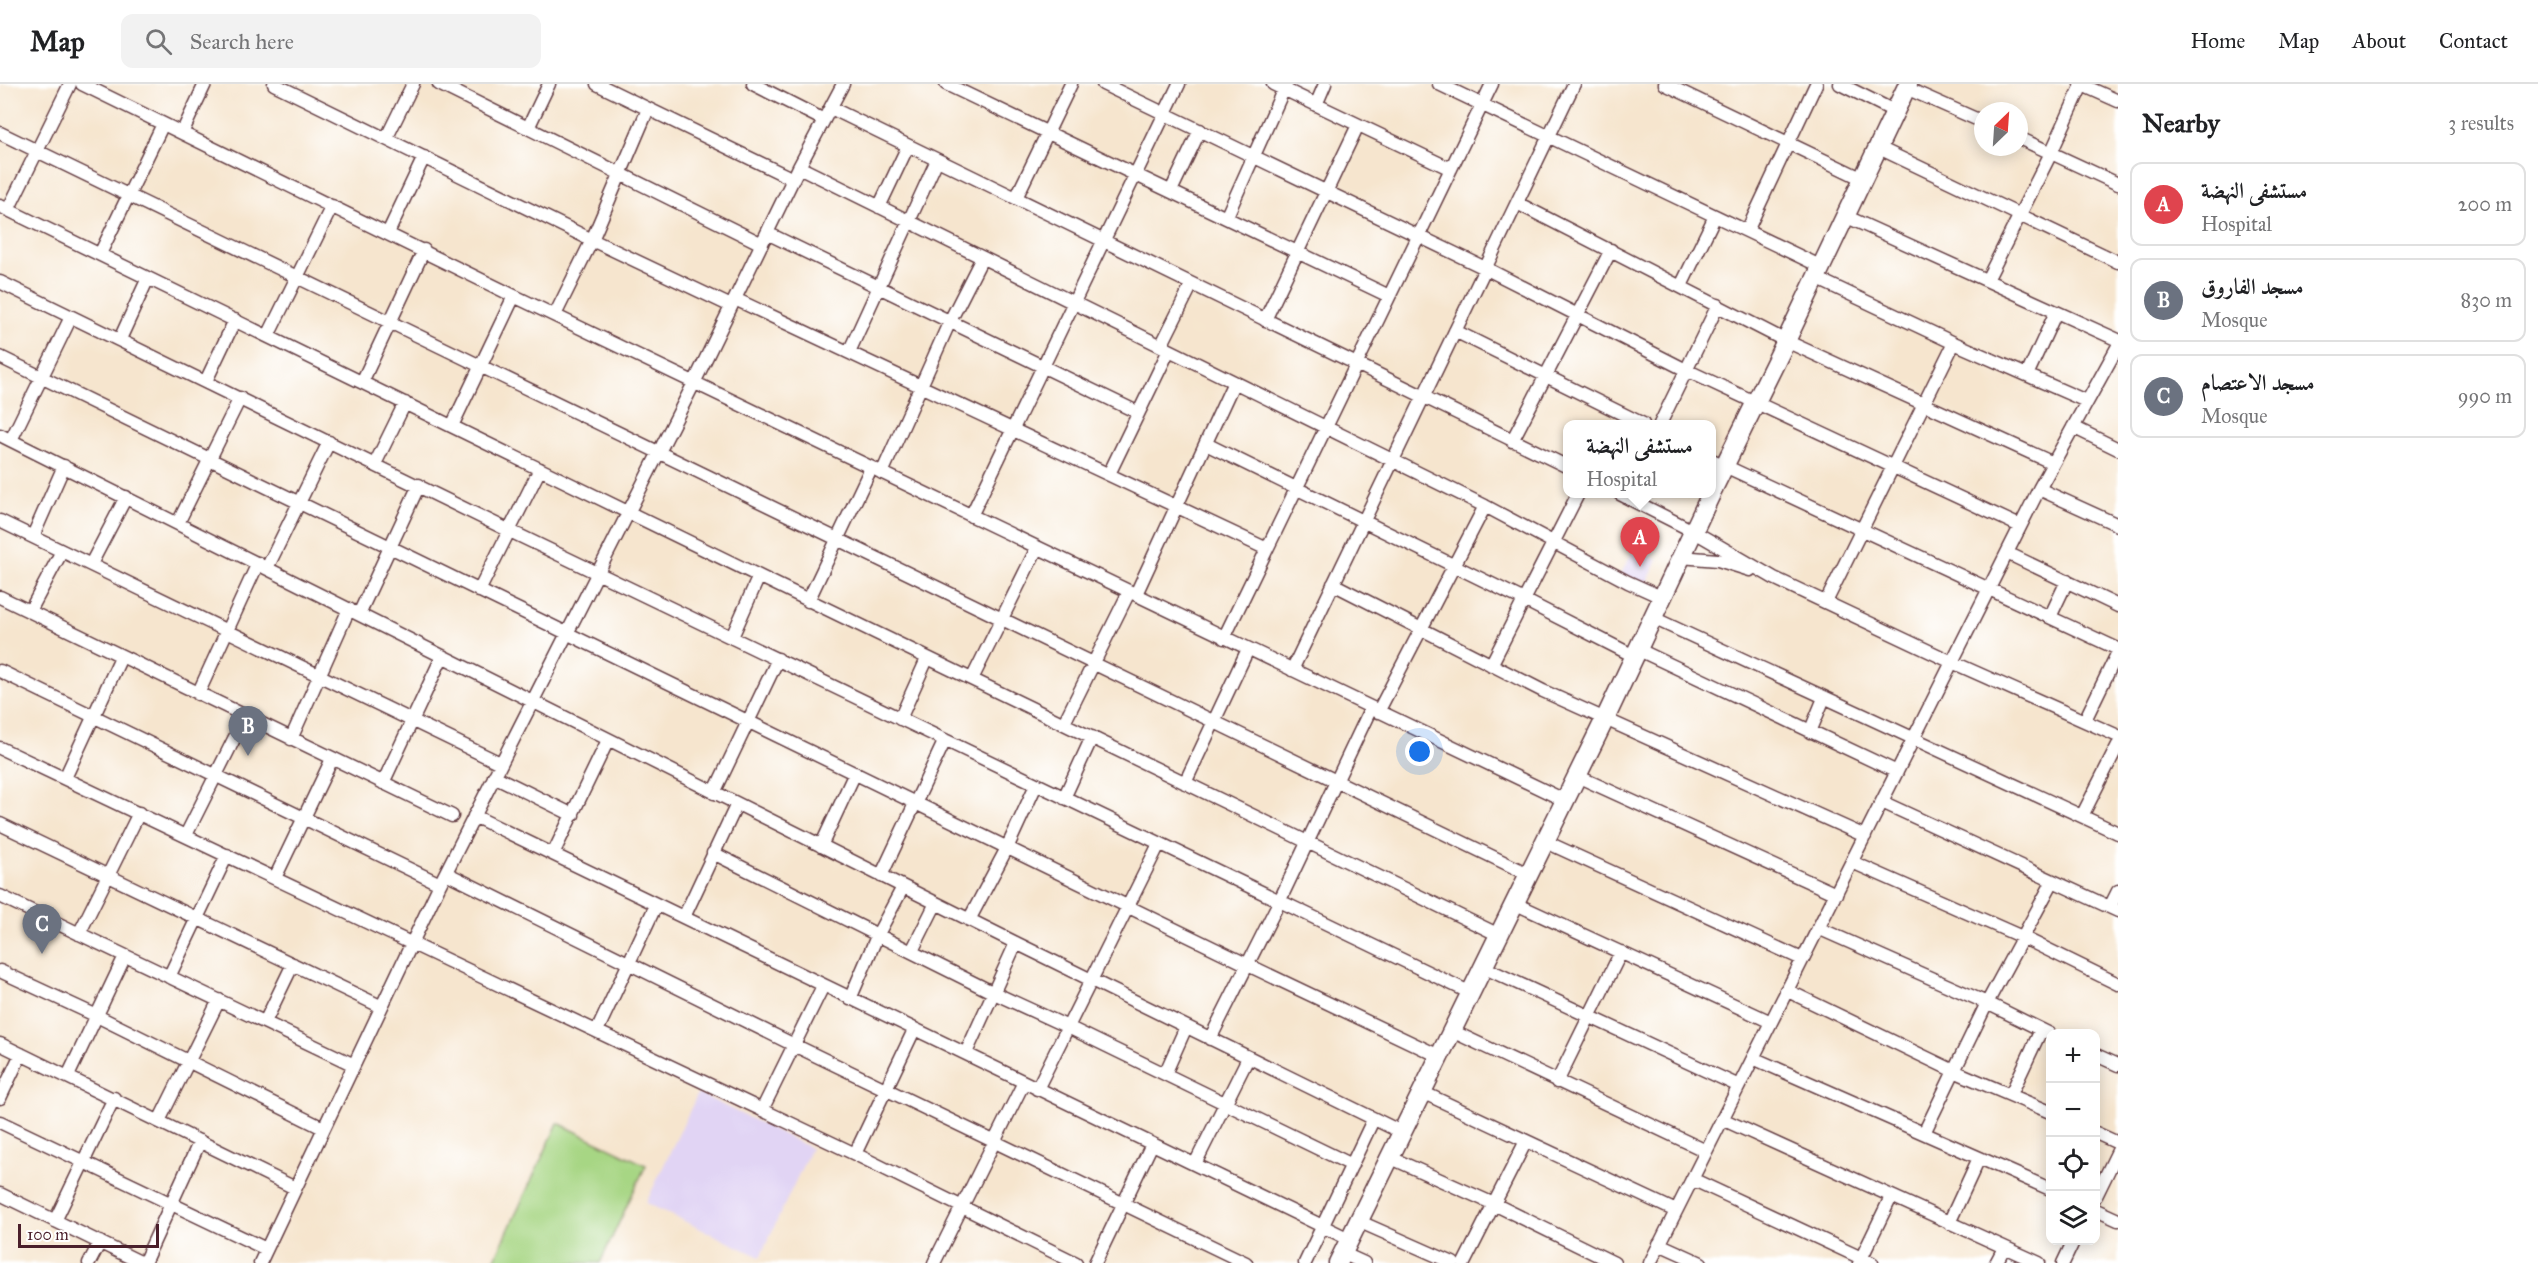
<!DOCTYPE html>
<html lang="en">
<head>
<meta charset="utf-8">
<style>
	body { margin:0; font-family:"IM FELL Great Primer",Amiri,serif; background:#f2f2f2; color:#202124 }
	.controls { position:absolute; right:18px; bottom:18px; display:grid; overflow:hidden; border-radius:12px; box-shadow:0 3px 15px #0003 }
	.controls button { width:54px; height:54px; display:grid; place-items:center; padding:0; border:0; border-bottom:2px solid #e0e0e0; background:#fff; color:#202124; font:30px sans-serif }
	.compass { position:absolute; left:1974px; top:18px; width:54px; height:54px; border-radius:50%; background:#fff; box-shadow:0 3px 15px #0003; rotate:25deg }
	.scale { position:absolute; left:18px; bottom:15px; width:141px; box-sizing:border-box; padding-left:6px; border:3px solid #4a1f2b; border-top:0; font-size:16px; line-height:21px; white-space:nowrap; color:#4a1f2b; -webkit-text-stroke:4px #fff; paint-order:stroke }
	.you { position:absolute; left:1420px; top:668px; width:21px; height:21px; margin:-15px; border:4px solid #fff; border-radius:50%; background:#1a73e8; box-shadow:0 0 0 9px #1a73e833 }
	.badge { display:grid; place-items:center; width:39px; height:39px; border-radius:50%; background:#b45309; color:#fff; font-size:20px; font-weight:700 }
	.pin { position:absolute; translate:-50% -50px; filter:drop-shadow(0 2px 3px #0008) }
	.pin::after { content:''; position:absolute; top:32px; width:21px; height:18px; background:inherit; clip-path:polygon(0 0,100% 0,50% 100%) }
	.popup { position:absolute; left:1563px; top:336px; width:153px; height:78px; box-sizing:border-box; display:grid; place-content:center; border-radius:12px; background:#fff; filter:drop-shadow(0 2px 4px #0005); font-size:20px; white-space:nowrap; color:#757577 }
	.popup b { font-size:22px; color:#202124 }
	.popup::after { content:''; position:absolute; left:50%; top:100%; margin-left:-12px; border:12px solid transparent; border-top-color:#fff }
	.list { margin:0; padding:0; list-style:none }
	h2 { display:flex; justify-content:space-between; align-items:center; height:78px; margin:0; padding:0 24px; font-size:26px }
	h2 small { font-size:20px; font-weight:400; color:#757577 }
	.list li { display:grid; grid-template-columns:39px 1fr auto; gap:18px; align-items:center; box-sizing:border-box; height:84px; margin:0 12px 12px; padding:0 12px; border:2px solid #e0e0e0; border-radius:12px }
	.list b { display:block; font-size:22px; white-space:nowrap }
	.list p { margin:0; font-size:20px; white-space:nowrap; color:#757577 }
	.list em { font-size:20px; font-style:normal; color:#757577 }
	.icon { flex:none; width:33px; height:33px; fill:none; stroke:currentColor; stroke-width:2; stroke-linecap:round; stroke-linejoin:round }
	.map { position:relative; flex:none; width:2118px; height:1179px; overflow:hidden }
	header { display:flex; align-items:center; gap:36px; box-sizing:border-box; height:84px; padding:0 30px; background:#fff; border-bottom:2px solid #e0e0e0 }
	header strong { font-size:28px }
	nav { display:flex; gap:33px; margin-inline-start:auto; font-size:21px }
	.search { width:420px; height:54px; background:#f2f2f2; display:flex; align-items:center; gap:15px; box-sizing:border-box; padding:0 21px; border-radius:12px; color:#757577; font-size:22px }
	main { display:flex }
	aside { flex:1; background:#fff }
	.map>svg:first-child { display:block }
	.built { fill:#e1d4f4 }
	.garden { fill:#a7d684; stroke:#787a58; stroke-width:1.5 }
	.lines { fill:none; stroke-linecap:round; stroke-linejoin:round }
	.minor-casing { stroke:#643d43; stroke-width:15 }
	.highway-casing { stroke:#643d43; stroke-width:21 }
	.minor { stroke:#fff; stroke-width:12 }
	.highway { stroke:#fff; stroke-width:18 }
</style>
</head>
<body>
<header>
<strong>Map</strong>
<div class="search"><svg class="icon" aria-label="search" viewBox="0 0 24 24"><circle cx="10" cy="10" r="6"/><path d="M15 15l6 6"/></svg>Search here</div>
<nav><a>Home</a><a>Map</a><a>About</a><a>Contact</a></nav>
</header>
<main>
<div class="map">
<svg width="2118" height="1179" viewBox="0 0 2118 1179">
	<rect width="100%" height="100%" fill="#fff"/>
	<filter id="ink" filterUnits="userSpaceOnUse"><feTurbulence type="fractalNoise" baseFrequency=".0167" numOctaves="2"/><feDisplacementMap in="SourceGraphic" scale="12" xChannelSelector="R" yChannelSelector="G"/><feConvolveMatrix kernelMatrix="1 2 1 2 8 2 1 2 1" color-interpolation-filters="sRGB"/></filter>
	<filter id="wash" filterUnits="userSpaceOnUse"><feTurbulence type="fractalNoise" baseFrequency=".008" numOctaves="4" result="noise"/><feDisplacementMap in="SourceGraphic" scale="24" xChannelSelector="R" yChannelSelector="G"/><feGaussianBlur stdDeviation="1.35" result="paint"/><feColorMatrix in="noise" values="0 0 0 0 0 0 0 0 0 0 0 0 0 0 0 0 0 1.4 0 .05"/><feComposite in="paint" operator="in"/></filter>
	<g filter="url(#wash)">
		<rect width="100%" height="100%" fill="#f6e5ce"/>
		<path class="built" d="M1634,465L1658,476L1646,501L1621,490Z
			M698,1009L811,1064L760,1173L646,1119Z"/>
		<path class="garden" d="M558,1039L646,1081L600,1179H493Z"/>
	</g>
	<g filter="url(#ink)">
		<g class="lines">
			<g class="minor-casing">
				<path id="minor" d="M82,0L514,212L1564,716
					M274,0L592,156L731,222
					M439,0L762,160
					M597,0L793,95
					M753,0L824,36
					M946,0L1389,212
					M1103,0L1485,184L1686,286L2020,442
					M1273,0L1451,85
					M1439,0L1822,183
					M1665,0L1863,95
					M1840,0L1894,27
					M2080,0L2118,17
					M1906,4L1983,38
					M1316,21L1325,0
					M831,24L1568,383
					M528,44L549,0
					M0,49L1528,790
					M182,49L205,0
					M2019,54L2118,100
					M386,55L413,0
					M1877,63L2118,178
					M799,83L1485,422L1628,498L1661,513
					M1171,107L1200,46
					M1016,114L1071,0
					M1517,119L1786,257L2053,379
					M0,122C500,365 998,610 1499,851
					M879,123L908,62
					M8,126L70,0
					M1845,132L2118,256
					M1226,134L1286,0
					M1747,147L1816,0
					M388,149L424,73
					M767,149L1137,328
					M100,170L163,40
					M1816,194L1954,259L2086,317
					M1987,196L2051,69L2082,1
					M0,198L510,447L1471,909
					M1681,202L1715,132
					M735,215L1267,465
					M555,231L592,156L648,25
					M1265,236L1358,41
					M1455,247L1643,340
					M268,252L332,122
					M120,255L148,194
					M1161,262L1192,200
					M849,268L937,76
					M0,273L1248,881L1439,972
					M2027,291L2056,228
					M206,297L235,236
					M362,298L424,166
					M1660,340L1718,221
					M452,342L514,212
					M2073,343L2118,365
					M0,351L1016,859L1401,1048
					M11,356L71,233
					M1512,357L1611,166
					M1206,360L1524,516L1634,572
					M1712,376L2118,565
					M375,380L405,319
					M882,389L950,237L982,174
					M1109,390L1169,266
					M2039,405L2118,441
					M1620,410L1693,447L1774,494L1952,578L2118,652
					M971,432L1179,0
					M0,437L500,679
					M178,439L240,314
					M33,452L64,382
					M2007,469L2118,522
					M1680,473L1718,476L1750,486
					M91,480L126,413
					M267,484L329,358
					M1333,500L1543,607L1865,752
					M479,507L540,385
					M1136,510L1234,298
					M0,513L452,732
					M808,517L871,384
					M1826,518L1954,259
					M30,527L62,467
					M359,530L419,401
					M1651,533L2118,749
					M2050,533L2067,497
					M732,553L759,492
					M1224,554L1492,0
					M1637,565L1897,688
					M1491,581L1578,410
					M1292,586L1574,0
					M0,587L440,800
					M972,595L1037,464
					M198,610L258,479
					M1378,628L1485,422
					M900,635L927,575
					M2085,636L2118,568
					M1064,639L1129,508
					M1810,648L1824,614
					M291,655L349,525
					M0,664L855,1070L1076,1179
					M494,692L573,731
					M1577,692L1836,810
					M65,694L121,573
					M383,699L442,573
					M1185,699L1248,565
					M714,709L778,575
					M1064,714L1092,653
					M1882,718L2118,827
					M474,732L1349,1155
					M2082,732L2118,661
					M0,740L380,922
					M186,751L245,633
					M1544,757L1802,875
					M821,762L855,689
					M713,769L994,909L1068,943L1352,1081
					M553,770L608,656
					M1852,778L2022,853L2118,900
					M446,789L794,961L1246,1179
					M881,792L945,656
					M275,794L332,675
					M0,812L352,980
					M1514,819L1771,938
					M2110,823L2118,807
					M684,833L737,720
					M969,836L1007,764L1036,701
					M1818,844L1987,919L2050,950
					M79,850L139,729
					M912,867L936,819
					M1483,883L1739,1002
					M0,887L97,932L323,1044
					M169,893L227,771
					M1786,906L1954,987L2050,1028
					M850,915L878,850L903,803
					M265,938L293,880
					M597,947L656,821
					M1452,947L1706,1067
					M1210,955L1279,818L1371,624
					M0,960L295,1104
					M966,969L1016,859
					M2096,971L2118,981
					M1753,974L2050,1105
					M1165,990L1186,943
					M68,992L125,872
					M1557,998L1621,868
					M1037,1005L1159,760
					M1422,1008L1676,1127
					M2011,1010L2041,946
					M0,1014L21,970
					M762,1026L823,902
					M1722,1035L2039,1179
					M159,1037L219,916
					M0,1038L266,1165
					M1924,1049L1987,919L2053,797
					M2096,1049L2118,1059
					M855,1070L914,946
					M1389,1073L1494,1120L1614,1179
					M1195,1080L1248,974
					M1692,1095L1872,1179
					M0,1110L142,1179
					M2096,1112L2118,1067
					M2096,1126L2118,1136
					M55,1137L114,1014
					M1358,1137L1453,1179
					M1949,1139L1979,1074
					M1659,1160L1701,1179
					M1342,1169L1364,1179
					M89,1179L100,1158
					M144,1179L200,1057
					M260,1179L440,800L694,299L799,83L843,0
					M934,1179L1024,998
					M1095,1179L1152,1060
					M1305,1179L1373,1036
					M1464,1179L1526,1057
					M1650,1179L2039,405L2118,262
					M1859,1179L1891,1113
					M1996,1179L2004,1164
					M2063,1179L2074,1156"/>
			</g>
			<g class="highway-casing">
				<path id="highway" d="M1712,407L1786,257L1908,0
					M1338,1179L1605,635L1711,410"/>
			</g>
			<use href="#minor" class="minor"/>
			<use href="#highway" class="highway"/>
		</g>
	</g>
</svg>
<div class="controls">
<button>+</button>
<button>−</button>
<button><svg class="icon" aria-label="locate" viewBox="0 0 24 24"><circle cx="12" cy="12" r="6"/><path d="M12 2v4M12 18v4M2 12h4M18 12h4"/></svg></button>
<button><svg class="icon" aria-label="layers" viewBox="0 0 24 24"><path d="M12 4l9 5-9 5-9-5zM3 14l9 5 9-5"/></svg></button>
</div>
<svg class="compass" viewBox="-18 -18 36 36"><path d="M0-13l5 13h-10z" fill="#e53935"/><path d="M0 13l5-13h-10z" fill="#757577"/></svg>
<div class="scale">100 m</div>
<div class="you"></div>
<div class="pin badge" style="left:1640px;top:483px;background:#e0444e">A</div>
<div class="popup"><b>مستشفى النهضة</b>Hospital</div>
<div class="pin badge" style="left:248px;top:672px;background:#6b7280">B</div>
<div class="pin badge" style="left:42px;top:870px;background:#6b7280">C</div>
</div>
<aside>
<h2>Nearby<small>3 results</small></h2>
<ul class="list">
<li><span class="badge" style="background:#e0444e">A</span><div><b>مستشفى النهضة</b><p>Hospital</p></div><em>200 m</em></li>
<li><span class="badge" style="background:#6b7280">B</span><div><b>مسجد الفاروق</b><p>Mosque</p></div><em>830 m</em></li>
<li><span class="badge" style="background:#6b7280">C</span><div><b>مسجد الاعتصام</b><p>Mosque</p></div><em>990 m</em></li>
</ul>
</aside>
</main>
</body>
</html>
